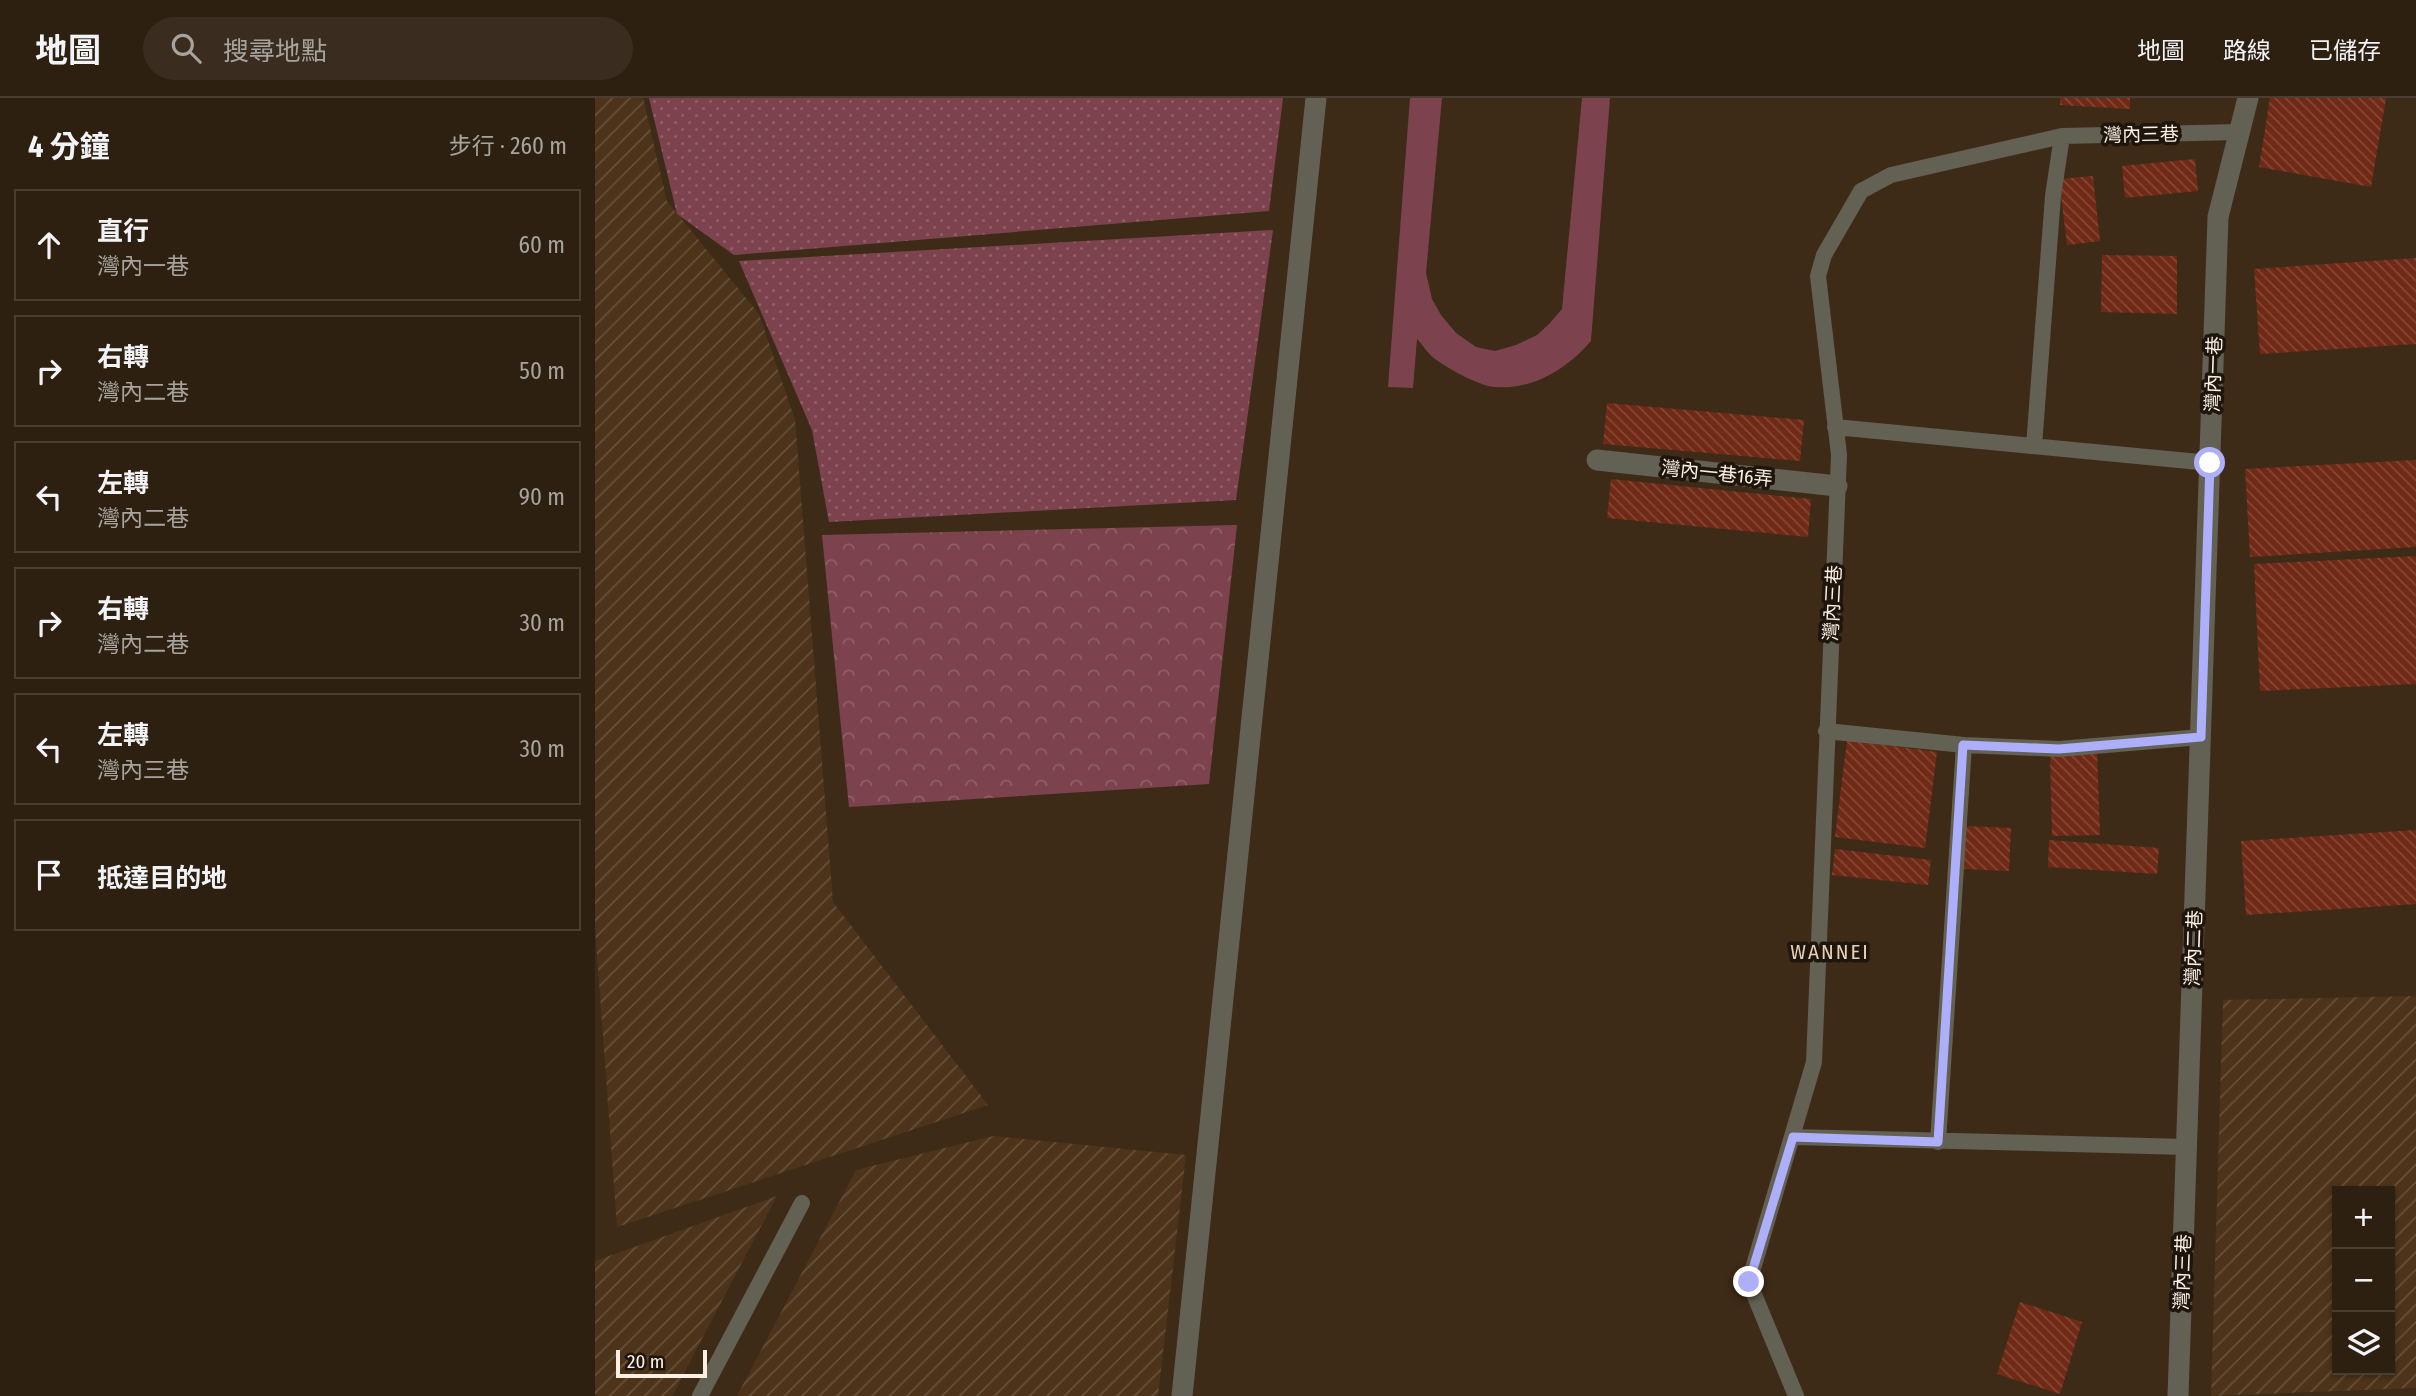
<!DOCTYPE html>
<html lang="zh-TW">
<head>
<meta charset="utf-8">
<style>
	body { margin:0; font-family:"Fira Sans Condensed","Noto Sans TC",sans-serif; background:#3a2d1f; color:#f1f3f6 }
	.controls { position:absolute; right:21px; bottom:21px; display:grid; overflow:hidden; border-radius:0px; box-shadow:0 2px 5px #0004 }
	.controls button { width:63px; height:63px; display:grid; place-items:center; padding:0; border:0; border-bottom:2px solid #493e31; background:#2e2011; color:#f1f3f6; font:35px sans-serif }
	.scale { position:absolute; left:21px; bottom:18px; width:91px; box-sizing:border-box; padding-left:7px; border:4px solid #fcefe4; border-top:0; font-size:19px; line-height:24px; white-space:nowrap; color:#fcefe4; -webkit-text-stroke:5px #1e150d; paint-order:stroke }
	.stop { position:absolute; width:21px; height:21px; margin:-16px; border:5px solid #adaffb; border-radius:50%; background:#fff }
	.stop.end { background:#adaffb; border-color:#fff; box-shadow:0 2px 7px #0008 }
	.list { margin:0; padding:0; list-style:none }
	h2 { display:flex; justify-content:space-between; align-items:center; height:91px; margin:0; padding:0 28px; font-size:30px }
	h2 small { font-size:23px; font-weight:400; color:#a7a39f }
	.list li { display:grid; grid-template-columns:46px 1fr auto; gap:21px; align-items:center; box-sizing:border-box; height:112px; margin:0 14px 14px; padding:0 14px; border:2px solid #493e31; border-radius:0px }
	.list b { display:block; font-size:26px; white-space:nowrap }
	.list p { margin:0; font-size:23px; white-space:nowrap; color:#a7a39f }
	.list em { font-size:23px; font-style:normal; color:#a7a39f }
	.icon { flex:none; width:38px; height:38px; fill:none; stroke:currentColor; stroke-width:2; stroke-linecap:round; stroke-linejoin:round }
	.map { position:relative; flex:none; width:1821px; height:1298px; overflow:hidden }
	header { display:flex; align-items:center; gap:42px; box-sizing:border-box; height:98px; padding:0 35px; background:#2e2011; border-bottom:2px solid #493e31 }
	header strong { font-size:33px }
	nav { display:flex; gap:38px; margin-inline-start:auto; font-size:24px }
	.search { width:490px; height:63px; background:#3a2d1f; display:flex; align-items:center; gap:18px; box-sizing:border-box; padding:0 24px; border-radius:38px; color:#a7a39f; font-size:26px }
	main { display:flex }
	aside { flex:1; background:#2e2011 }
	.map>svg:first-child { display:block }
	.industrial { fill:url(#industrial-furrows); fill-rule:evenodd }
	.grass { fill:url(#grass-dots) }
	.forest { fill:url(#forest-crowns) }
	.pitch { fill:#7c434e }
	.building { fill:url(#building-back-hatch) }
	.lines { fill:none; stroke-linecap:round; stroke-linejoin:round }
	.lane { stroke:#636054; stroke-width:16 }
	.street { stroke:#636054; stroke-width:21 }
	.route { stroke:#adaffb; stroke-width:9 }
	.labels { text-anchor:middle; stroke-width:7; stroke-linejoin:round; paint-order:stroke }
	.street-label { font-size:19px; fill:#fcefe4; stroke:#1e150d }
	.neighbourhood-label { font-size:21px; letter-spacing:2px; fill:#e7ceb6; stroke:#1e150d }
</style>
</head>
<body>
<header>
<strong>地圖</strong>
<div class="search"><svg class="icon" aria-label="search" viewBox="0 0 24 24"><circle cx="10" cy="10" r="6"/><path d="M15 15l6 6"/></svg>搜尋地點</div>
<nav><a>地圖</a><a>路線</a><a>已儲存</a></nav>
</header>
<main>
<aside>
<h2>4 分鐘<small>步行 · 260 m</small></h2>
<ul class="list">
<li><svg class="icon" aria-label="ahead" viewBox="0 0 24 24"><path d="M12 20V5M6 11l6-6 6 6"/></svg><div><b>直行</b><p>灣內一巷</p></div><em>60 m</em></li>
<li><svg class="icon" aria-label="right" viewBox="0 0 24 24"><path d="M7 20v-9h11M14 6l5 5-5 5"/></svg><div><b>右轉</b><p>灣內二巷</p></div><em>50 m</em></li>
<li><svg class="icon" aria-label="left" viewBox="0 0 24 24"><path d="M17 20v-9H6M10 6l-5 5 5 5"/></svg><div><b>左轉</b><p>灣內二巷</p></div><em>90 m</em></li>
<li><svg class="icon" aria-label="right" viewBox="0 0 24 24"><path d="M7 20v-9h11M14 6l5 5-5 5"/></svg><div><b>右轉</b><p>灣內二巷</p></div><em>30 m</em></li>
<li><svg class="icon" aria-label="left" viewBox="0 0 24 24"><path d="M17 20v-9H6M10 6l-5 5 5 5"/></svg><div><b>左轉</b><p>灣內三巷</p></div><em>30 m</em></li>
<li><svg class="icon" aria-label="arrive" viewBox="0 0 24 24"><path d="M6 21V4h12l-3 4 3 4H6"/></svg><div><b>抵達目的地</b></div></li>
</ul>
</aside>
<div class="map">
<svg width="1821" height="1298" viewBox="0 0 1821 1298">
	<defs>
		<pattern id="industrial-furrows" width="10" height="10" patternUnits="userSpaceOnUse" patternTransform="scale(1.75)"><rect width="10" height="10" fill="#4c331a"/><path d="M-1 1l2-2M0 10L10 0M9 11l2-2" fill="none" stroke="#67513b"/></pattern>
		<pattern id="grass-dots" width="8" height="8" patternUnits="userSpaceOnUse" patternTransform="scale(1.75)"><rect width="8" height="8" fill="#7c434e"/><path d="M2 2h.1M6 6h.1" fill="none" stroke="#905e67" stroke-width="1.8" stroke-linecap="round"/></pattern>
		<pattern id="forest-crowns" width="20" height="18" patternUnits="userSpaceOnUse" patternTransform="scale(1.75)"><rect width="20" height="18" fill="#7c434e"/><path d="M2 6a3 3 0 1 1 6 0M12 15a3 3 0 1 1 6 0" fill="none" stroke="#905e67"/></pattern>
		<pattern id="building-back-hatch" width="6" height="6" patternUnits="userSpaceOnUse" patternTransform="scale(1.75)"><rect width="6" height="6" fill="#6f2914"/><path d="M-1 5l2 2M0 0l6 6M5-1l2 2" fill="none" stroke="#844836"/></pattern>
	</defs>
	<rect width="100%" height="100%" fill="#3e2b17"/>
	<path class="industrial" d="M0,0H48L72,103L164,216L200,322L238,804L393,1007L22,1129L0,829Z
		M1821,898V1290L1616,1298L1628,902ZM1742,1093H1795V1272H1742Z
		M398,1038L591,1057L563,1298H142L261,1072Z
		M182,1098L77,1298H0V1163Z"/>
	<path class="grass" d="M54,0H688L674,113L139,157L82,116Z
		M678,132L641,402L234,424L217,332L144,163Z"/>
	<path class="forest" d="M642,427L614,686L254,709L227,437Z"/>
	<path class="pitch" d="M815,0H847L831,175L837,201L846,217L861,235L881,249L900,253L921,247L942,237L954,226L967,211L987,0H1015L996,243C972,271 938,292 900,289C884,288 854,271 840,261C833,256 828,247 822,241L818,290L793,289Z"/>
	<path class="building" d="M1465,0H1535V11L1465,7Z
		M1675,0H1791L1776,89L1664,69Z
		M1600,61L1603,93L1530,100L1527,68Z
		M1498,78L1505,143L1472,147L1464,81Z
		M1507,157L1582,158V216L1506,214Z
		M1821,160V246L1665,256L1659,171Z
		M1012,305L1209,322L1205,363L1008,346Z
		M1821,362V449L1655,459L1650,371Z
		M1016,381L1216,401L1213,439L1012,420Z
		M1821,458V586L1665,593L1659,466Z
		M1252,642L1342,654L1330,750L1240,739Z
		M1502,652L1505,737L1457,738L1455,653Z
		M1370,728L1416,730L1414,773L1369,771Z
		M1821,732V806L1651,817L1646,743Z
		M1454,742L1564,750L1562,776L1453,769Z
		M1240,751L1336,762L1333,787L1237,777Z
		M1425,1204L1487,1224L1465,1296L1402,1276Z"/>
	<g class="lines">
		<path class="lane" d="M1240,329L1615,365
			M1439,348L1458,98L1467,38
			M1231,633L1369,647L1464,651L1606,639
			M1198,1039L1592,1049
			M1343,1044L1369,647
			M105,1298L207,1105
			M1201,1298L1154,1184L1219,964L1244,357L1223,178L1229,157L1266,93L1296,77L1467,38L1644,34"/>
		<path class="street" d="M1002,362L1242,388
			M587,1298L721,0
			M1583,1298L1623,119L1653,0"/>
	</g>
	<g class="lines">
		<path class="route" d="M1154,1184L1198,1039L1343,1044L1368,647L1464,651L1606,639L1615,365"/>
	</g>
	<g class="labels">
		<g class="street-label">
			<text transform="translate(1546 36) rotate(-1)" y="7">灣內三巷</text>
			<text transform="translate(1618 276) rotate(-88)" y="7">灣內一巷</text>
			<text transform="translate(1122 375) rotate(6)" y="7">灣內一巷16弄</text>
			<text transform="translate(1237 505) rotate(-87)" y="7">灣內三巷</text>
			<text transform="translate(1598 850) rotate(-88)" y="7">灣內二巷</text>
			<text transform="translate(1587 1174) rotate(-88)" y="7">灣內三巷</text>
		</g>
		<g class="neighbourhood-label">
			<text x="1235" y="861">WANNEI</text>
		</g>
	</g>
</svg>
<div class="controls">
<button>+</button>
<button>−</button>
<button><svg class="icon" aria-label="layers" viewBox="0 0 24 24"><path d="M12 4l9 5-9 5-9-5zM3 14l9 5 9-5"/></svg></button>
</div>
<div class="scale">20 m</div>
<div class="stop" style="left:1615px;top:365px"></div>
<div class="stop end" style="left:1154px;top:1184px"></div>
</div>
</main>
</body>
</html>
